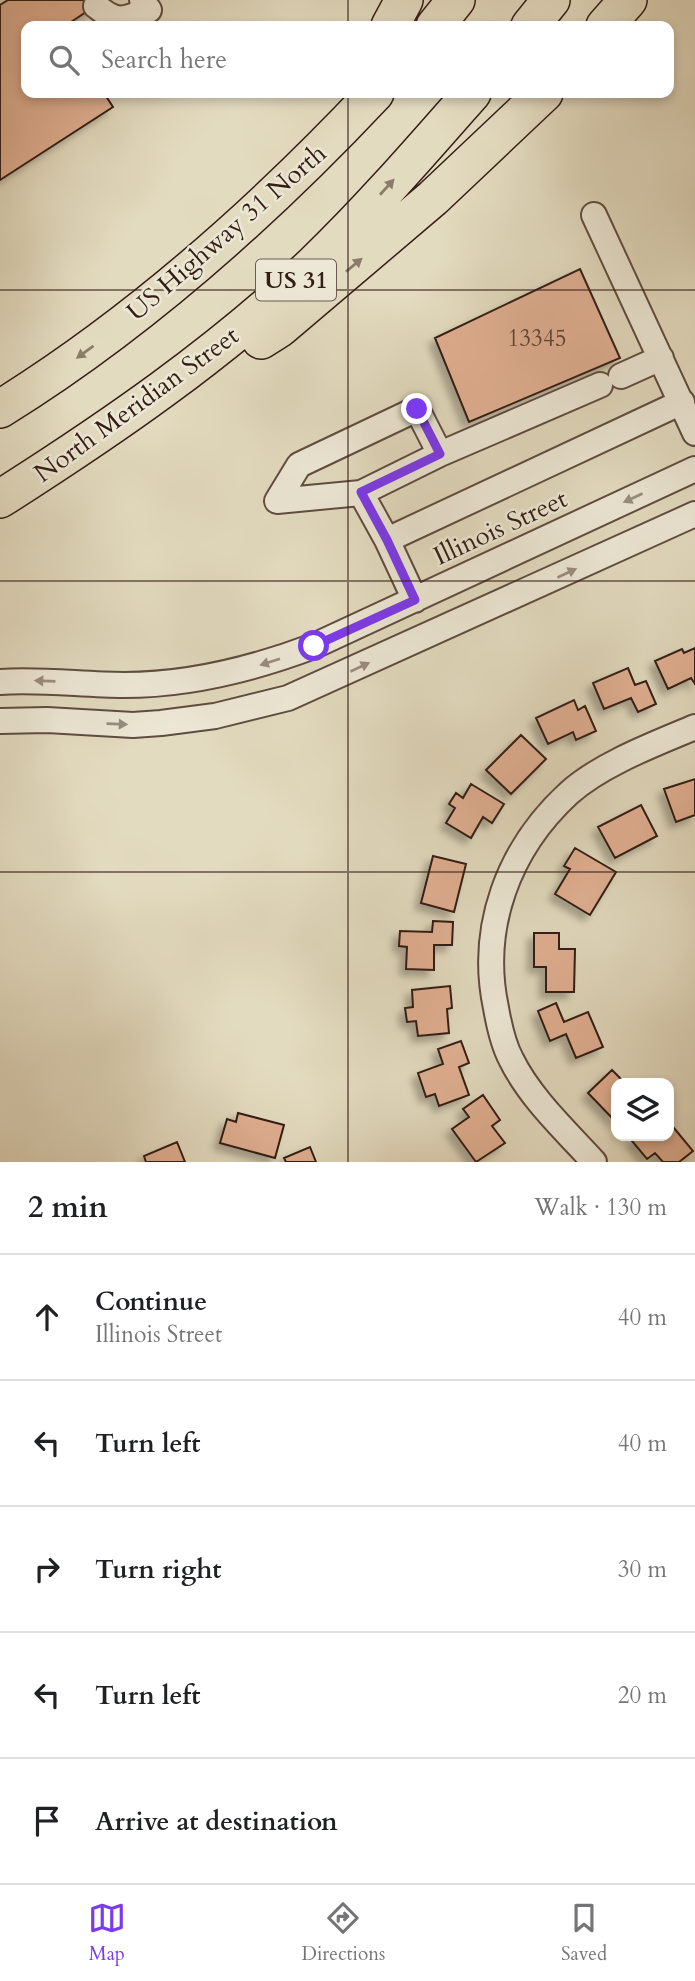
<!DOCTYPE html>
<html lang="en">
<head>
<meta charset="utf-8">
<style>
	body { margin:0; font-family:Cardo,serif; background:#f2f2f2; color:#202124 }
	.controls { position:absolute; right:21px; bottom:21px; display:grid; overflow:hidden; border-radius:14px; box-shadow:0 4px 10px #0003 }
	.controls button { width:63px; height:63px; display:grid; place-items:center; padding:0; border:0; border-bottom:2px solid #e0e0e0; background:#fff; color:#202124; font:35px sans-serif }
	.stop { position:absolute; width:21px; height:21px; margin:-16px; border:5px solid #7c3aed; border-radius:50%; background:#fff }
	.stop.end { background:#7c3aed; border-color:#fff; box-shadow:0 2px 7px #0008 }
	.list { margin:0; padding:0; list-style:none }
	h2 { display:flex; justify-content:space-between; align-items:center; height:91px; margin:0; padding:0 28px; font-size:30px }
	h2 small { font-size:23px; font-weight:400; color:#757577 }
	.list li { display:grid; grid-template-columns:46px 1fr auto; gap:21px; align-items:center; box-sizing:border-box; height:126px; padding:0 28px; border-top:2px solid #e0e0e0 }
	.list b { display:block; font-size:26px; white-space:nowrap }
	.list p { margin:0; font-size:23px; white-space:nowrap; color:#757577 }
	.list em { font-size:23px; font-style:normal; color:#757577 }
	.icon { flex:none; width:38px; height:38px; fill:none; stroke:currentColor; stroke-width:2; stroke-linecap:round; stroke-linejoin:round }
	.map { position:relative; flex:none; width:695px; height:1162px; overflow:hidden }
	.search { position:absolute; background:#fff; box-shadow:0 4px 10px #0003; left:21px; right:21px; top:21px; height:77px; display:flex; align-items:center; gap:18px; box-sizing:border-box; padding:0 24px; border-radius:14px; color:#757577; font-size:26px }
	.sheet { height:721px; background:#fff }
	nav { display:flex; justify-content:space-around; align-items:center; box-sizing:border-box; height:98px; border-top:2px solid #e0e0e0; background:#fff; font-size:19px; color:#757577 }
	nav a { display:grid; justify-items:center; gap:4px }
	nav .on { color:#7c3aed }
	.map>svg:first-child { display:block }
	.building { fill:#e0af92; stroke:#331d15; stroke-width:2; filter:url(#shadow) }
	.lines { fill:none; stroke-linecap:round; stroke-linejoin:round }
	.minor-casing { stroke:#5f4c40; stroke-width:28 }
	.highway-casing { stroke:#331d15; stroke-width:40 }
	.minor { stroke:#ede8d6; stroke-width:24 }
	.highway { stroke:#e3dbc0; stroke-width:37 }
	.oneway { fill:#8b7c6a }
	.oneway2 { fill:#998d7f }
	.route { stroke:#7c3aed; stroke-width:9 }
	.grid { fill:none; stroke:#331d15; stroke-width:2; stroke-opacity:0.55 }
	.labels { text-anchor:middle; stroke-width:5; stroke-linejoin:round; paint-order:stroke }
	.number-label { font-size:23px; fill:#5e4234 }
	.shield { fill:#ede8d6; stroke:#6b5a4f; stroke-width:2 }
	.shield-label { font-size:24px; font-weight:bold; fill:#331d15 }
	.street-label { font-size:26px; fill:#331d15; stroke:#ede8d6 }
</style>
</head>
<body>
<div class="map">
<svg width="695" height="1162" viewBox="0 0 695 1162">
	<defs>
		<filter id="shadow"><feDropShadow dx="-6" dy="6" stdDeviation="3.5" flood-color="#0004"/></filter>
	</defs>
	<rect width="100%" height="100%" fill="#e3dbc0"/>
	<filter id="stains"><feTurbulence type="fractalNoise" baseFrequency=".00286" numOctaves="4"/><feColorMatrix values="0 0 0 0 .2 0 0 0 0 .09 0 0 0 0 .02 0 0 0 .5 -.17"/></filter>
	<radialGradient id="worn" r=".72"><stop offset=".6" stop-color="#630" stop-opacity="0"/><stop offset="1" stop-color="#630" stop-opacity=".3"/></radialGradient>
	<path class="building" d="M8,0H104L65,26H26V93H104L113,107L0,180V5Z
		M580,269L620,358L469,422L435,338Z
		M695,648V684L691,678L668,689L655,661L682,649L684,653Z
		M628,668L635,685L646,681L656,704L638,712L631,698L604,709L593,683Z
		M574,700L578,710L585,706L596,731L576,740L573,732L548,744L536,718Z
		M521,735L546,759L511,794L486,770Z
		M695,779V815L676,822L664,789Z
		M471,784L504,804L492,823L483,817L471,838L446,823L455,808L449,804L456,793L463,798Z
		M641,805L657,836L615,858L598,827Z
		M575,848L616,872L590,915L555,894L570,869L564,866Z
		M433,856L466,864L454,912L421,903Z
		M433,921L453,922L452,945H434V970L406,969L407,947L399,946L400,931L432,932Z
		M534,933H559V949H575L574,992H546V967H534Z
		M450,986L452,1008L447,1009L449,1033L418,1036L416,1021L407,1022L405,1008L413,1007L412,990Z
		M556,1003L564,1022L588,1012L603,1047L576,1058L566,1034L550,1041L538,1011Z
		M461,1041L469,1063L459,1067L469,1095L439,1106L435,1094L426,1097L418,1073L443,1064L438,1049Z
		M612,1070L625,1083H616V1122L588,1093Z
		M483,1095L500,1120L492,1126L505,1143L476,1162L452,1129L469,1117L463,1109Z
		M238,1113L284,1125L275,1158L220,1143L227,1119L236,1122Z
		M669,1122L693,1151L679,1162H663L655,1153L647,1159L632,1141L639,1136H669Z
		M177,1142L185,1162H146L144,1156Z
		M310,1147L316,1162H286L284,1158Z"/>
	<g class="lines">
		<g class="minor-casing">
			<path id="minor" d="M96,6C118,24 123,20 149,10L142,0
				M594,215L695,433
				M621,376L661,358
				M361,493L440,454
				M387,540L682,402
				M415,600L387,540L361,493L277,501L299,465L417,409L440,454L600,385
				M0,682C42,679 83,685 124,685C190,685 253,669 314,646L695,469
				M0,721L47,720L133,725L161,723L215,716L288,698L695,514
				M594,1162C565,1130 530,1098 511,1059C503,1044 499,1025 496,1008C479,928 508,849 569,793C601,764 655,744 695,727"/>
		</g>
		<g class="highway-casing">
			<path id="highway" d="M390,26L404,0
				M435,26L456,0
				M530,26L551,0
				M605,26L628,0
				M261,340L280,328L433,198L544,93
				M0,409C139,323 263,212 375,93
				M0,499C110,429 218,355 314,264C370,210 421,151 472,93"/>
		</g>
		<use href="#minor" class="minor"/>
		<use href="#highway" class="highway"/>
	</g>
	<defs><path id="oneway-solid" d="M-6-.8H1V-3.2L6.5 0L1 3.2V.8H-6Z" transform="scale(1.75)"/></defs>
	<g class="oneway">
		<use href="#oneway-solid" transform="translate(387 187) rotate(-48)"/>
		<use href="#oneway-solid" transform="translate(354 265) rotate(-40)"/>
		<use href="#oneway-solid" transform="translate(85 352) rotate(144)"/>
	</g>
	<g class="oneway2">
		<use href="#oneway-solid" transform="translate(633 498) rotate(155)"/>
		<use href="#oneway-solid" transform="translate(567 573) rotate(-25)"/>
		<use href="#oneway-solid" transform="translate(270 662) rotate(162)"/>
		<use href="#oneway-solid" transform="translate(360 667) rotate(-25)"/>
		<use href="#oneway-solid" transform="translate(45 681) rotate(-178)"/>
		<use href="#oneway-solid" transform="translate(117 724) rotate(2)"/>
	</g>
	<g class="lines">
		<path class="route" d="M314,646L415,600L387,540L361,492L440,454L417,409"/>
	</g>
	<path class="grid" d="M348,0V26M348,93V1162M0,290H695M0,581H695M0,872H695"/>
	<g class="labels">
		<g class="number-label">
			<text x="537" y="346">13345</text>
		</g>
		<rect class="shield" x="256" y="259.5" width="80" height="41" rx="5"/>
		<g class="shield-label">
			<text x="296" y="288">US 31</text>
		</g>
		<g class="street-label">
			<text transform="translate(226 232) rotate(-41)" y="9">US Highway 31 North</text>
			<text transform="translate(136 404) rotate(-36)" y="9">North Meridian Street</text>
			<text transform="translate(500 527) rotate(-25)" y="9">Illinois Street</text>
		</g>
	</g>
	<rect width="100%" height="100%" filter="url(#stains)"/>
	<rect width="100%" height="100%" fill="url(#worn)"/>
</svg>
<div class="controls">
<button><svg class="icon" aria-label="layers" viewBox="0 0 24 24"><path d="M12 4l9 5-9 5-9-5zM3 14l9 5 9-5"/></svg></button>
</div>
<div class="stop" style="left:314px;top:646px"></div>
<div class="stop end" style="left:417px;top:409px"></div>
<div class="search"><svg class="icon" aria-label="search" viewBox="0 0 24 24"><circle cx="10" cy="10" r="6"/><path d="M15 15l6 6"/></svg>Search here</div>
</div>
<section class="sheet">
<h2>2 min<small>Walk · 130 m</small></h2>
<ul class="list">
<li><svg class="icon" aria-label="ahead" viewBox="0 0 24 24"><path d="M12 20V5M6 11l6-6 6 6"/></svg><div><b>Continue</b><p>Illinois Street</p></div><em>40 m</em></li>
<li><svg class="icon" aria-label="left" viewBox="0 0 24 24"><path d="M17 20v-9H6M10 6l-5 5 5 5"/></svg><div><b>Turn left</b></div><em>40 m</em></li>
<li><svg class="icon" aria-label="right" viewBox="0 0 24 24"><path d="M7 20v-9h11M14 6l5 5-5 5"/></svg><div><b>Turn right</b></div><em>30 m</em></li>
<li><svg class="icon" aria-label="left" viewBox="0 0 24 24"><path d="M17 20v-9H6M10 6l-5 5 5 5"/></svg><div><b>Turn left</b></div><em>20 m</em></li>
<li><svg class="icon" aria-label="arrive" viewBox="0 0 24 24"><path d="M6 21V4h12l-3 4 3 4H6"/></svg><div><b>Arrive at destination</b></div></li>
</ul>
</section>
<nav>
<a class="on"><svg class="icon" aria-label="map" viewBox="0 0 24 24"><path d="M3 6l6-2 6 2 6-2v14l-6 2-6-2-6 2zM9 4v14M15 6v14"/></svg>Map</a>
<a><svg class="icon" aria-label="directions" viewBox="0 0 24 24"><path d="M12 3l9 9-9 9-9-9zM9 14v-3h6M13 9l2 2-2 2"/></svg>Directions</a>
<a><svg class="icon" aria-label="saved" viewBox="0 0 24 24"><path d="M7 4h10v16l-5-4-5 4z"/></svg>Saved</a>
</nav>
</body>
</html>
